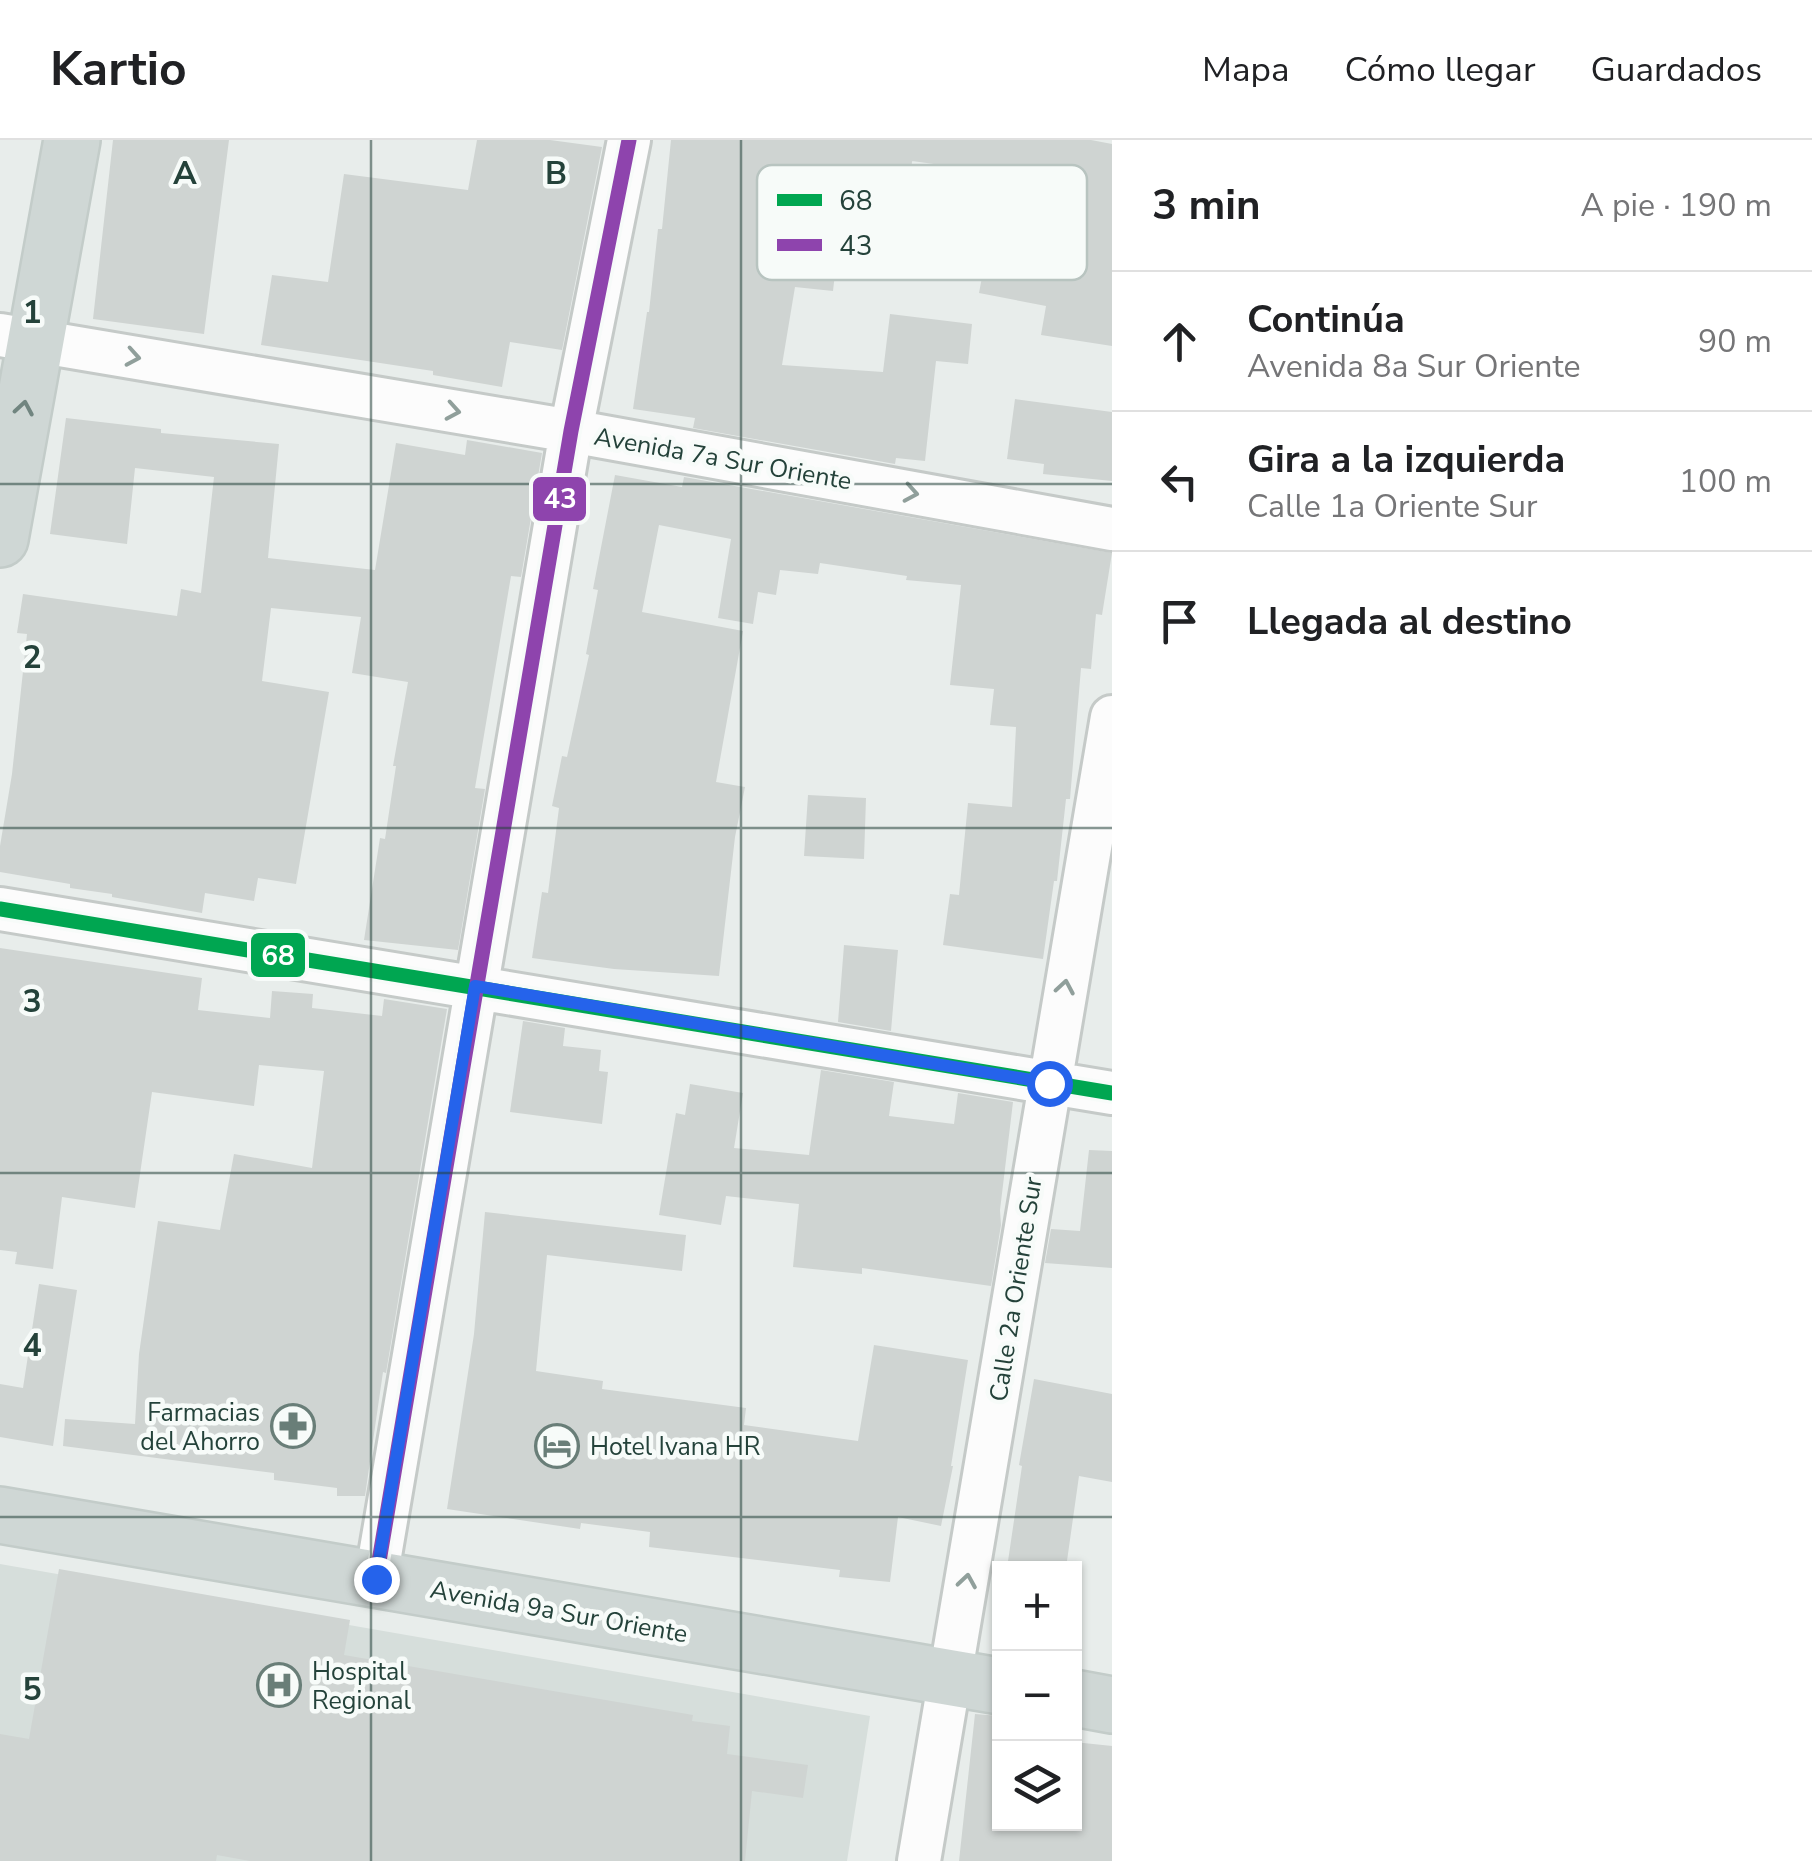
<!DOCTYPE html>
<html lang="es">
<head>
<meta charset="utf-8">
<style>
	body { margin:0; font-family:"Nunito Sans",sans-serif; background:#f6f6f6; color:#202124 }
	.controls { position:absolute; right:30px; bottom:30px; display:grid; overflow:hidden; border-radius:0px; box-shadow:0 2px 8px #0004 }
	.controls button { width:90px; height:90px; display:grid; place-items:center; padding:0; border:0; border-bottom:2px solid #e0e0e0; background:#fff; color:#202124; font:50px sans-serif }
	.stop { position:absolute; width:30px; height:30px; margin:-22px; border:8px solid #2563eb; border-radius:50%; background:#fff }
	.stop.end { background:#2563eb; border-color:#fff; box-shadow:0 2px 10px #0008 }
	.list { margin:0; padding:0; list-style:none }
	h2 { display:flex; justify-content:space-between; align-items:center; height:130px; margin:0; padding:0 40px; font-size:42px }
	h2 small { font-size:32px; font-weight:400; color:#757577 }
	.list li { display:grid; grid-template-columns:65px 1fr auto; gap:30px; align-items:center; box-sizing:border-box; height:140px; padding:0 40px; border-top:2px solid #e0e0e0 }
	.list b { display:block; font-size:38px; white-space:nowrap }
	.list p { margin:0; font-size:32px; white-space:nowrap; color:#757577 }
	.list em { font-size:32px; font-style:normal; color:#757577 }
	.icon { flex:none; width:55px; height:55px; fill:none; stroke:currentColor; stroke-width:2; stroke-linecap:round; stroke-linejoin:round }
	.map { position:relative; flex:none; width:1112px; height:1721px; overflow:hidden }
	header { display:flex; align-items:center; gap:60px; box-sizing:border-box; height:140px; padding:0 50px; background:#fff; border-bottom:2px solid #e0e0e0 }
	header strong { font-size:48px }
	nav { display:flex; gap:55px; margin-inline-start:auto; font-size:35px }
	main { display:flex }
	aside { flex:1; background:#fff }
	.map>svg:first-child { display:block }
	.built { fill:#d6dedb }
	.building { fill:#cfd4d2 }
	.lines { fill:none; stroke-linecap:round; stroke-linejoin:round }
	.minor-casing { stroke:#c5cac8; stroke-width:48 }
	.major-casing { stroke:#c3ccc9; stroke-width:60 }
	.minor { stroke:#fcfcfc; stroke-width:42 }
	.major { stroke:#cfd7d5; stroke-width:55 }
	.bus-1-casing { stroke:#f7fbf9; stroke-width:22 }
	.bus-2-casing { stroke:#f7fbf9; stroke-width:22 }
	.bus-1 { stroke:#00a651; stroke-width:15 }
	.bus-2 { stroke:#8e44ad; stroke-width:15 }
	.oneway { stroke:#909f9b }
	.oneway2 { stroke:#718580 }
	.route { stroke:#2563eb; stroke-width:12 }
	.grid { fill:none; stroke:#24423a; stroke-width:2.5; stroke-opacity:0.55 }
	.labels { text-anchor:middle; stroke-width:9; stroke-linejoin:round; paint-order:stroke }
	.street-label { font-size:25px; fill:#24423a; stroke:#f7fbf9 }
	.poi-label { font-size:25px; fill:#24423a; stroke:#f7fbf9; text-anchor:start }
	.key { fill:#f7fbf9; stroke:#b8c4c0; stroke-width:2.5 }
	.key-label { font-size:28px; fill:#24423a }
	.grid-label { font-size:32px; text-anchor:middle; font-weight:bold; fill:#24423a; stroke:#f7fbf9; stroke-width:9; stroke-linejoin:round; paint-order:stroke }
	.line-badge { stroke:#f7fbf9; stroke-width:4 }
	.badge-label { font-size:28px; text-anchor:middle; font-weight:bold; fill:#fff }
</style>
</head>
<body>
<header>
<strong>Kartio</strong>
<nav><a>Mapa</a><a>Cómo llegar</a><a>Guardados</a></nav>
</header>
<main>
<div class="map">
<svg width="1112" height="1721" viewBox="0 0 1112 1721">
	<rect width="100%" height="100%" fill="#e8edeb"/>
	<path class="built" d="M0,1424L870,1576L847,1721H0Z"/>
	<path class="building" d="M113,0H229L204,194L93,179Z
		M477,0H550L602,7L562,210L510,202L502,247L433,235V231L261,205L272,135L328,142L344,34L468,50Z
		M671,0H1091L1112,4V206L1041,195L1046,166L979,153L986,116L992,117L1007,34L912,21L913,12L907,71L843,65L833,151L795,147L782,225L883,232L890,174L972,184L968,224L936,221L925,321L896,318L895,324L693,288L695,278L633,269L647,172H649L658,89H662Z
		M1015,259L1112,272V341L1043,334L1044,324L1007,319Z
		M66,278L161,289V293L279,304L268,418L375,430L396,303L465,315L467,300L542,313L521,437L511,436L475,648L485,649L458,810L364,800L380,698L385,699L396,626H393L408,542L352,533L361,477L271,468L262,541L329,552L296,744L258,738L254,761L205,753L202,773L112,757V754L70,748V744L0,732V706L12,634L27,494L17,493L23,454L177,476L181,449L201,453L214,337L135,328L127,404L50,394Z
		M615,335L682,347L684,337L1112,413L1102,475L1096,474L1091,529L1081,528L1070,659H1066L1057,741H1054L1043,819L943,805L950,754L959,755L968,663L1012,667L1016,587L990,585L994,549L950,545L961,445L906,440L907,436L820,423L818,434L780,430L776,455L758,452L753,484L718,478L731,399L659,385L642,472L743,491L716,642L745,647L735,697L719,836L614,829L532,818L542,752L548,753L559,668L552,666L562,616L567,617L589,515L586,514L598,450L593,449Z
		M808,655L866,658L864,719L804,716Z
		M844,805L898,810L891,891L838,882Z
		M0,808L202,838L198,870L270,878L272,851L313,854L312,868L382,876L384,859L447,869L386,1233L383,1232L365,1356H337V1348L274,1340V1333L63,1306L65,1279L135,1284L139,1214L158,1081L220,1090L234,1014L312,1028L324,931L259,925L254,966L152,952L135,1068L62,1057L53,1129L15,1124L17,1112L0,1110Z
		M523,881L565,888L563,906L601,910L599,931L608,932L602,984L510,972Z
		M821,930L894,942L889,976L954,984L958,953L1013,962L1000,1070L1001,1085L991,1146L862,1128V1134L793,1127L799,1064L726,1056L721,1085L659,1075L676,973L685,975L690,944L743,953L734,1008L809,1015Z
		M1089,1010L1112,1011V1128L1045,1123L1051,1089L1080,1091Z
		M485,1072L686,1095L682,1131L547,1115L536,1231L603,1241L602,1249L746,1268L744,1285L858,1301L874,1205L968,1220L951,1326H953L941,1386L898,1377L890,1442L839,1437L840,1430L649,1407L650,1392L581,1383L580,1389L447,1369L474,1194Z
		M39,1144L77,1150L53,1306L0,1297V1244L23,1248Z
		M1034,1239L1112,1254V1342L1079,1336L1066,1428H1007L1022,1326L1019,1325Z
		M59,1429L350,1480L344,1515L693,1575L692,1581L730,1586L727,1614L808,1625L803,1658L752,1651L745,1721H250L217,1715L216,1721H0V1594L29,1599Z
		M975,1574L1000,1576V1684H1074V1602L1112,1606V1721H959Z"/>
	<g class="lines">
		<g class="minor-casing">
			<path id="minor" d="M0,195L571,291L1112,389
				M0,769L1112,953
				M376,1439L571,291L629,0
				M919,1721L1112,577"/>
		</g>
		<g class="major-casing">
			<path id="major" d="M0,399L72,0
				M0,1375L999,1546
				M1074,1558L1112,1565"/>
		</g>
		<use href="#minor" class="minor"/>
		<use href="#major" class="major"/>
		<g class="bus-1-casing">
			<path id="bus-1" d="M0,769L1112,953"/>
		</g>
		<g class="bus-2-casing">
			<path id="bus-2" d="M376,1439L571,291L629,0"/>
		</g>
		<use href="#bus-1" class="bus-1"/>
		<use href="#bus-2" class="bus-2"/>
	</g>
	<defs><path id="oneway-chevron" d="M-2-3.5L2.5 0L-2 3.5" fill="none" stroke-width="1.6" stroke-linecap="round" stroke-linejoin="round" transform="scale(2.5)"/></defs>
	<g class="oneway">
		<use href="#oneway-chevron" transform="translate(133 217) rotate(10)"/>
		<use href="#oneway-chevron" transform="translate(453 271) rotate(10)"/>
		<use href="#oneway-chevron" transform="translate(911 353) rotate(10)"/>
		<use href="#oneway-chevron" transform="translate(1065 847) rotate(-80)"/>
		<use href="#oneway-chevron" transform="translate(967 1441) rotate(-81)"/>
	</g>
	<use class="oneway2" href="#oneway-chevron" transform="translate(24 268) rotate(-80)"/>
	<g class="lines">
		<path class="route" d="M376,1439L475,846L1049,943"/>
	</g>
	<path class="grid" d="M371,0V1721M741,0V1721M0,344H1112M0,688H1112M0,1033H1112M0,1377H1112"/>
	<defs>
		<g id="pharmacy-ring" transform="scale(2.25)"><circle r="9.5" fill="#f7fbf9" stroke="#697e78" stroke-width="1.5"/><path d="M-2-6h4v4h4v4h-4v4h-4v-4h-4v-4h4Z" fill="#697e78"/></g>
		<g id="hotel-ring" transform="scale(2.25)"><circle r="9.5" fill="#f7fbf9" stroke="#697e78" stroke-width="1.5"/><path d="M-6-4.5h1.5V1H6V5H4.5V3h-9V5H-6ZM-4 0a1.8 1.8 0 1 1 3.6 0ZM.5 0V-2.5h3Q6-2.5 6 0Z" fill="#697e78"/></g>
		<g id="hospital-ring" transform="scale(2.25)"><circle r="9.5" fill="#f7fbf9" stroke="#697e78" stroke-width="1.5"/><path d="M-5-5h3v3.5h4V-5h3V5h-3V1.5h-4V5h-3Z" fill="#697e78"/></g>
	</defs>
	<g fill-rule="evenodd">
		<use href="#pharmacy-ring" x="293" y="1286"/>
		<use href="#hotel-ring" x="557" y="1306"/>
		<use href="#hospital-ring" x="279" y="1545"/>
	</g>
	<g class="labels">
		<g class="street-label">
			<text transform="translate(723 318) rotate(10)" y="9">Avenida 7a Sur Oriente</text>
			<text transform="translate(1015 1149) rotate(-81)" y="9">Calle 2a Oriente Sur</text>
			<text transform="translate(559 1471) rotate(10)" y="9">Avenida 9a Sur Oriente</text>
		</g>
		<g class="poi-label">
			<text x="260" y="1281" text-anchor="end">Farmacias<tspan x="260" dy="29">del Ahorro</tspan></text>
			<text x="590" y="1315">Hotel Ivana HR</text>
			<text x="312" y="1540">Hospital<tspan x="312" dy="29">Regional</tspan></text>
		</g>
	</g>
	<rect x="757" y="25" width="330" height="115" rx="15" class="key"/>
	<rect x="777" y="54" width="45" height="12" fill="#00a651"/>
	<rect x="777" y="99" width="45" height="12" fill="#8e44ad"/>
	<g class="key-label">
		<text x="839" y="70">68</text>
		<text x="839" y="115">43</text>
	</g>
	<g class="grid-label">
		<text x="185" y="44">A</text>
		<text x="556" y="44">B</text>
		<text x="32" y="183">1</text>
		<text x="32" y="528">2</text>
		<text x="32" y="872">3</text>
		<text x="32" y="1216">4</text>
		<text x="32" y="1560">5</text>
	</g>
	<g class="line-badge">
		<rect x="531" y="335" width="57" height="48" rx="10" fill="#8e44ad"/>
		<rect x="249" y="791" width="58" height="48" rx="10" fill="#00a651"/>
	</g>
	<g class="badge-label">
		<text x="560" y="368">43</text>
		<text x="278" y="825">68</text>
	</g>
</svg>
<div class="controls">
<button>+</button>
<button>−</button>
<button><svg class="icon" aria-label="layers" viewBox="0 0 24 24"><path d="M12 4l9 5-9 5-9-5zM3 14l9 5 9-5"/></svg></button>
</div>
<div class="stop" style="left:1049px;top:943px"></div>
<div class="stop end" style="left:376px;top:1439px"></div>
</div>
<aside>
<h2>3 min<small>A pie · 190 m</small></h2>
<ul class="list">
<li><svg class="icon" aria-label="ahead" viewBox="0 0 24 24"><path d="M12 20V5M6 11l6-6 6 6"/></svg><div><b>Continúa</b><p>Avenida 8a Sur Oriente</p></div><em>90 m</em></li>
<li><svg class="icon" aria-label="left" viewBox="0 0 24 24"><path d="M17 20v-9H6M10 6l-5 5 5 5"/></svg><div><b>Gira a la izquierda</b><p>Calle 1a Oriente Sur</p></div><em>100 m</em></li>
<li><svg class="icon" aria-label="arrive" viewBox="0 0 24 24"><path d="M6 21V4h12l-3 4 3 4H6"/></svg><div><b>Llegada al destino</b></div></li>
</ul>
</aside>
</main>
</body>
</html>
